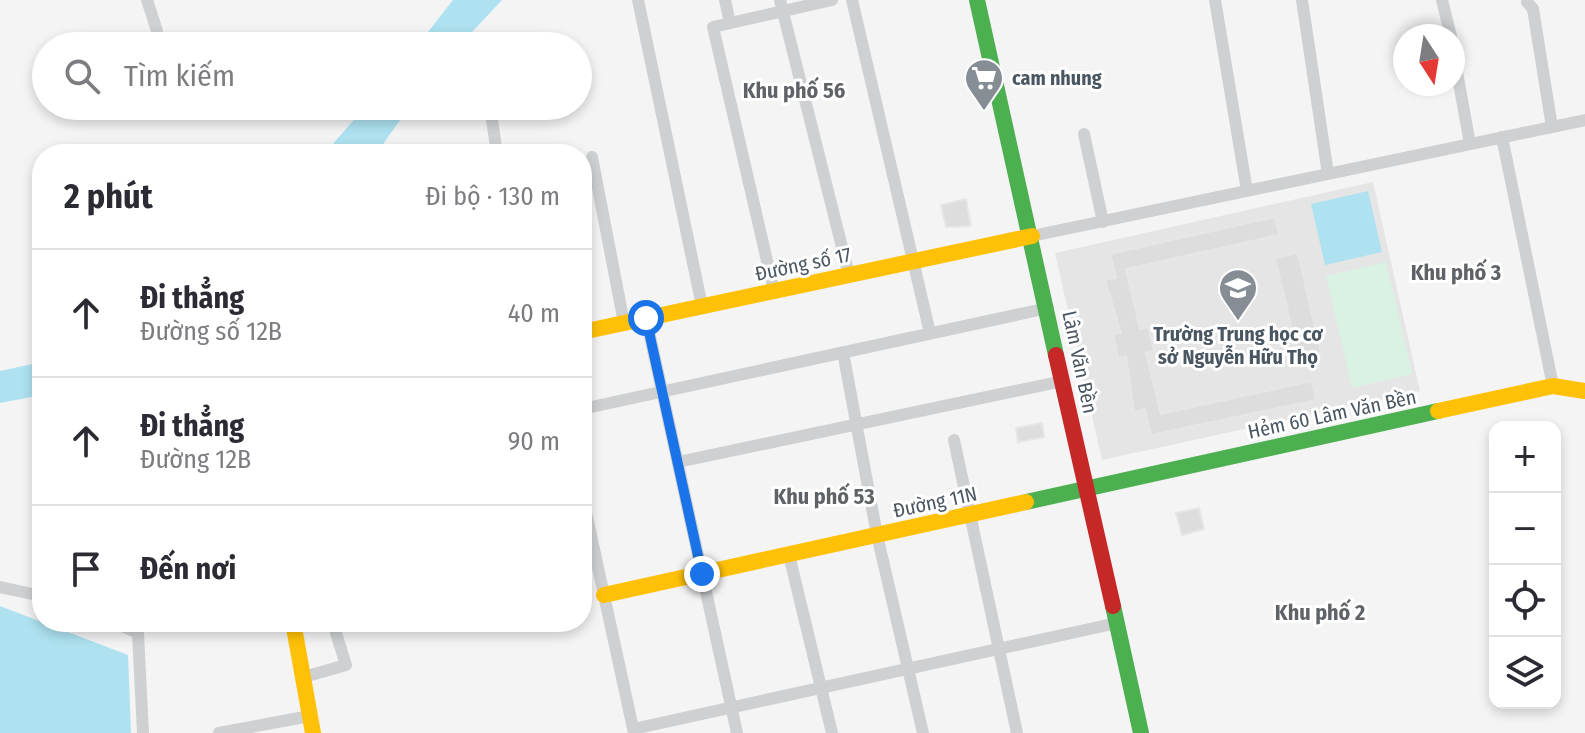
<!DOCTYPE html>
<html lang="vi">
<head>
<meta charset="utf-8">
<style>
	body { margin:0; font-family:"Fira Sans Condensed",sans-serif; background:#f7f7f7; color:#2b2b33 }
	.controls { position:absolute; right:24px; bottom:24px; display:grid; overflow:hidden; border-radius:16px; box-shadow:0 4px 12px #0003 }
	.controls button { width:72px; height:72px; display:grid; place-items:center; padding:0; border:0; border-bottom:2px solid #e1e1e2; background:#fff; color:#2b2b33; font:40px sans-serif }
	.compass { position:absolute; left:1393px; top:24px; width:72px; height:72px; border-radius:50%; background:#fff; box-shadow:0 4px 12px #0003; rotate:168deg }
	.stop { position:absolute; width:24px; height:24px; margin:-18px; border:6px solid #1a73e8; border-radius:50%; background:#fff }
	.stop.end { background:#1a73e8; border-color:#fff; box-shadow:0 2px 8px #0008 }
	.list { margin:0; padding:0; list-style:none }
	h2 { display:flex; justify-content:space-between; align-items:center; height:104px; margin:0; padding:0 32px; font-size:34px }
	h2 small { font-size:26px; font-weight:400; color:#7c7c81 }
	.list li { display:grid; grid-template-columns:52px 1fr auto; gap:24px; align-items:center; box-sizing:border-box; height:128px; padding:0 32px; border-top:2px solid #e1e1e2 }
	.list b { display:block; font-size:30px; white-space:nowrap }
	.list p { margin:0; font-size:26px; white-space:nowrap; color:#7c7c81 }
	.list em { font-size:26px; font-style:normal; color:#7c7c81 }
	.icon { flex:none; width:44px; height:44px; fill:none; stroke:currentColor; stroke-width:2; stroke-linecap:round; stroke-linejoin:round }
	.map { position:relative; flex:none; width:1585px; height:733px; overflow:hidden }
	.search { position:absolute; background:#fff; box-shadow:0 4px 12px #0003; left:32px; top:32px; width:560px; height:88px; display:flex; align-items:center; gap:20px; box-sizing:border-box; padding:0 28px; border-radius:44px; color:#7c7c81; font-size:30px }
	.panel { position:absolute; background:#fff; box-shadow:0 4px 12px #0003; left:32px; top:144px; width:560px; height:488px; border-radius:32px }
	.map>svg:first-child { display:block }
	.education { fill:#e6e5e6 }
	.green { fill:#d9f2e3 }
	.water { fill:#aee2f0 }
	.building { fill:#ddddde; stroke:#e5e6e7; stroke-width:2 }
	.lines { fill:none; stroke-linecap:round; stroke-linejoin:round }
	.street { stroke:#ced0d2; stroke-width:12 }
	.fast { stroke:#4caf50; stroke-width:16 }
	.slow { stroke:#ffc107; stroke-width:16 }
	.jam { stroke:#c62828; stroke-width:16 }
	.route { stroke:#1a73e8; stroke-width:10 }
	.labels { text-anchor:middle; stroke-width:6; stroke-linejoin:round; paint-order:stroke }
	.poi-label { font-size:20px; font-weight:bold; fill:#4a5661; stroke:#fff; text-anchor:start }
	.street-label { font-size:20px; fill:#4a5661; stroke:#fff }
	.neighbourhood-label { font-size:22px; font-weight:bold; fill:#5f6368; stroke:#fff }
</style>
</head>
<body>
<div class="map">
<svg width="1585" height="733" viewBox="0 0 1585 733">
	<rect width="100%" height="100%" fill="#f4f4f4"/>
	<path class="education" d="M1373,182L1420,391L1102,460L1055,253Z"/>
	<path class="green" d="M1386,262L1412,374L1352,388L1326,276Z"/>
	<path class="water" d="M453,0H502L459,46H417Z
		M366,106H410L376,154H324Z
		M1368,191L1382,252L1325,265L1311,204Z
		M42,362V395L0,403V371Z
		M0,606L128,655L131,733H0Z"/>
	<path class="building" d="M966,199L971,226L946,227L941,205Z
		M1275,217L1279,235L1126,269L1140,329L1148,327L1154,351L1146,353L1161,414L1312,381L1316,400L1151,435L1145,409L1134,412L1126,356L1118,358L1113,334L1121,333L1105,280L1116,278L1110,254Z
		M1298,253L1321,353L1299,358L1275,258Z
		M1042,423L1044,437L1018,442L1016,428Z
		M1199,508L1204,529L1182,535L1176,513Z"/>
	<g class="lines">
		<path class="street" d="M147,0L157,31
			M638,0L702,306
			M725,0L730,23
			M780,0L849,275
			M852,0L930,333
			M1215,0L1247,191
			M1302,0L1328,174
			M1442,0L1451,36
			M1527,2L1533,9L1552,127
			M1453,50L1470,144
			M490,106L497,154
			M1084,134L1103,222
			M1502,137L1553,386
			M592,157L624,323
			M1032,236L1585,120
			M774,291L713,27L832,0
			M646,318L737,733
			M843,352L877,535L923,733
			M582,409L1048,308
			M954,440L1017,733
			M38,443L42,454
			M678,462L1063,381
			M582,494L634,733
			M789,555L832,733
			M0,587L42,596
			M113,622L138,633L143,733
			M304,677L346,665L336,633
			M633,729L1117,623
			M219,733L310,716"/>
		<path class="fast" d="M977,0L1056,355
			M1026,502L1438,411
			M1113,606L1141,733"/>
		<path class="slow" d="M582,332L1032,236
			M1438,411L1553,386L1585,391
			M604,595L1026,502
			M293,622L313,733"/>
		<path class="jam" d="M1056,355L1113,606"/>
	</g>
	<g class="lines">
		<path class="route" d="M646,318L702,574"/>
	</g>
	<defs>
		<g id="supermarket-pin" transform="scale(2)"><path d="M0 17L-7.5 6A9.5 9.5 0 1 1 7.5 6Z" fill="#868d94" stroke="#fff"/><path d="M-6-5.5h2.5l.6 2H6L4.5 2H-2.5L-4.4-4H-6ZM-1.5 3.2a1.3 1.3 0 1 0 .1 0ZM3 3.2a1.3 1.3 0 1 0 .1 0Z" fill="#fff"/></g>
		<g id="school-pin" transform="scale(2)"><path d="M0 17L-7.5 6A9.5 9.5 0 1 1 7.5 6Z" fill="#868d94" stroke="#fff"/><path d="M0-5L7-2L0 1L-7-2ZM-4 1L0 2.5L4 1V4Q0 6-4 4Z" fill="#fff"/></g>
	</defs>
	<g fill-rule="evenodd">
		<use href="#supermarket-pin" x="984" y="78"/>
		<use href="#school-pin" x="1238" y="288"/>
	</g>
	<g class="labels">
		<g class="poi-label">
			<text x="1012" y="85">cam nhung</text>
			<text x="1238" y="341" text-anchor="middle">Trường Trung học cơ<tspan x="1238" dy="23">sở Nguyễn Hữu Thọ</tspan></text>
		</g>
		<g class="street-label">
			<text transform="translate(803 264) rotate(-12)" y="7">Đường số 17</text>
			<text transform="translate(1080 362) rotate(78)" y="7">Lâm Văn Bền</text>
			<text transform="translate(1332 414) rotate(-12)" y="7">Hẻm 60 Lâm Văn Bền</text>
			<text transform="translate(935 502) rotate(-12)" y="7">Đường 11N</text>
		</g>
		<g class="neighbourhood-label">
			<text x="794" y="98">Khu phố 56</text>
			<text x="1456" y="280">Khu phố 3</text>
			<text x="824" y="504">Khu phố 53</text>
			<text x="1320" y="620">Khu phố 2</text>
		</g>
	</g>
</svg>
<div class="controls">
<button>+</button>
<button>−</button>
<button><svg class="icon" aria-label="locate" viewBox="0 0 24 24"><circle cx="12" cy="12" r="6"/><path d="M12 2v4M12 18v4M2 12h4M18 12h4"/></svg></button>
<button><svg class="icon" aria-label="layers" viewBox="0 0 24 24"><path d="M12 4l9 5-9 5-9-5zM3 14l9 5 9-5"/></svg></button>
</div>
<svg class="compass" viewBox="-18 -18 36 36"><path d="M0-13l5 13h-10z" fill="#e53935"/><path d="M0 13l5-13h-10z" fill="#7c7c81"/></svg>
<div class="stop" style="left:646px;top:318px"></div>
<div class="stop end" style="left:702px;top:574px"></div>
<div class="search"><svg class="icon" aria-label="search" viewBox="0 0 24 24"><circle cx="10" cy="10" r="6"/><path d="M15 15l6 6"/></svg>Tìm kiếm</div>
<section class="panel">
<h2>2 phút<small>Đi bộ · 130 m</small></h2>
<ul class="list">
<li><svg class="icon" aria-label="ahead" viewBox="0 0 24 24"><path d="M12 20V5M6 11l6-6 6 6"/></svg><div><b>Đi thẳng</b><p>Đường số 12B</p></div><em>40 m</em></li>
<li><svg class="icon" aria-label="ahead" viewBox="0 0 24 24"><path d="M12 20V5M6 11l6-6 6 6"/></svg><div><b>Đi thẳng</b><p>Đường 12B</p></div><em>90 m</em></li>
<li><svg class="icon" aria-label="arrive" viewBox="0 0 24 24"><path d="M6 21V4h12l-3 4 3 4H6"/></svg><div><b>Đến nơi</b></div></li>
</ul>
</section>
</div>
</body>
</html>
